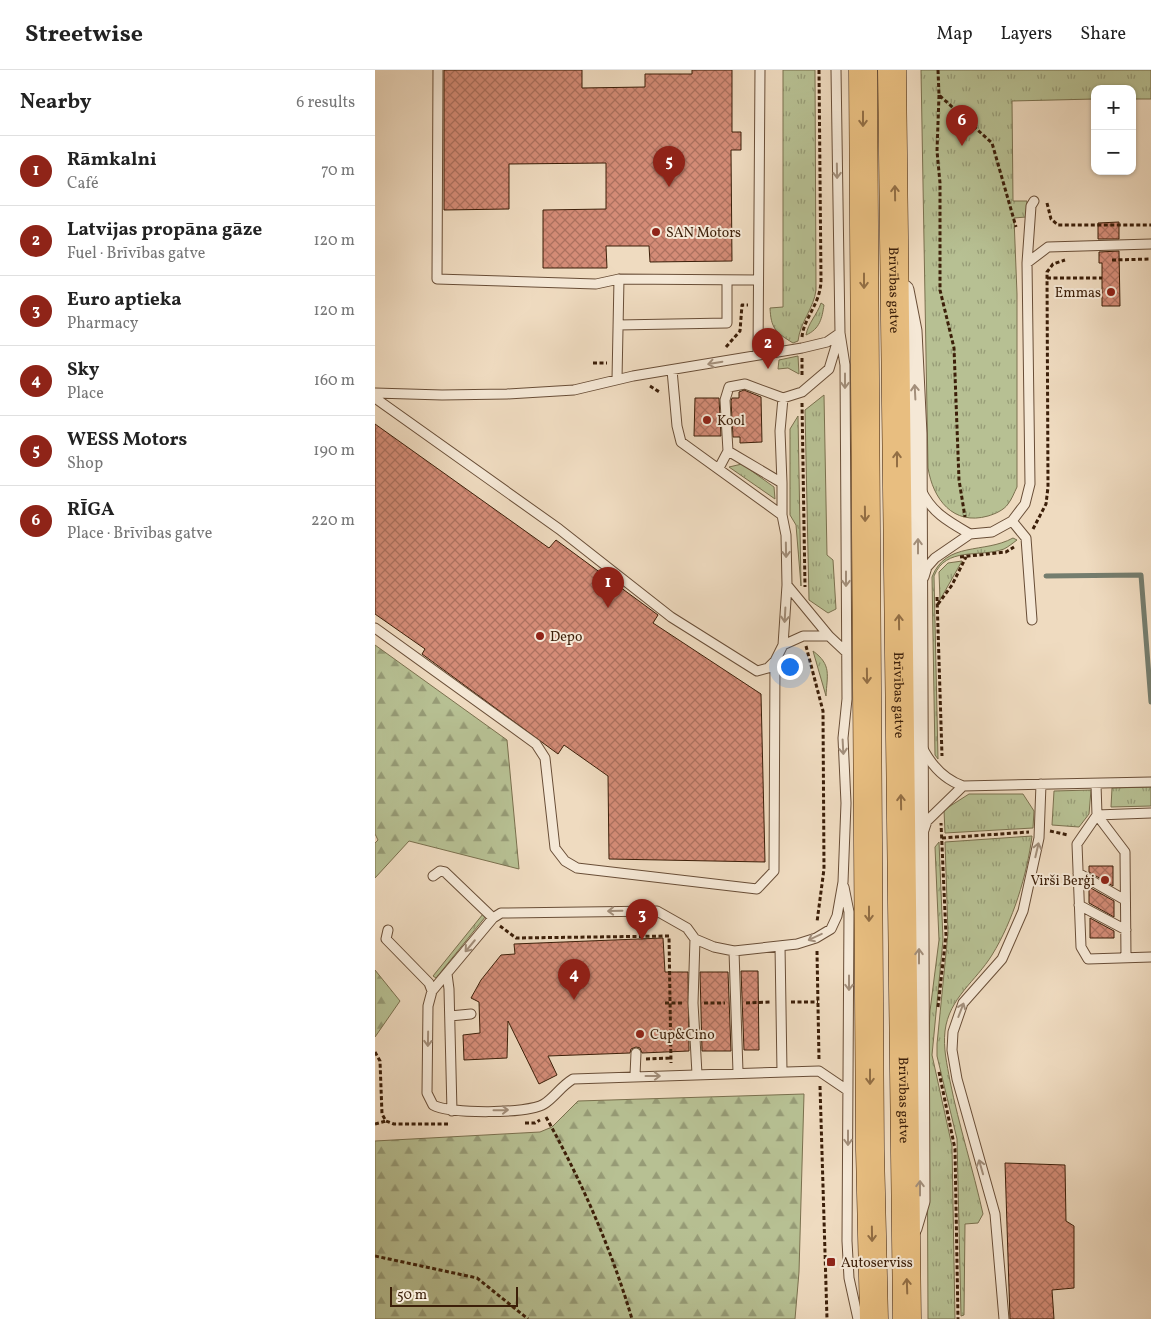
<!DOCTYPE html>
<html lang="en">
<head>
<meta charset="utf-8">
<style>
	body { margin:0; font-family:Vollkorn,serif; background:#f6f6f6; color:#222 }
	.controls { position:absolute; right:15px; top:15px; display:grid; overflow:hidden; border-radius:10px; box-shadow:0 1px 4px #0004 }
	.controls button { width:45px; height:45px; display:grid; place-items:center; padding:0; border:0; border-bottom:1px solid #e0e0e0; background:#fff; color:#222; font:25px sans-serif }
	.scale { position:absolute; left:15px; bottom:12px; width:128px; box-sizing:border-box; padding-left:5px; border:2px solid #3c1f09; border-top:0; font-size:14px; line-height:18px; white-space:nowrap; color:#3c1f09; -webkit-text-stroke:4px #f5e8d6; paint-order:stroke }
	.you { position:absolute; left:414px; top:596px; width:18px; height:18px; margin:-12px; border:4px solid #fff; border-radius:50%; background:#1a73e8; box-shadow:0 0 0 8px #1a73e833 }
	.badge { display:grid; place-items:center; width:32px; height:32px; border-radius:50%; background:#8f2418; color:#fff; font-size:16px; font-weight:700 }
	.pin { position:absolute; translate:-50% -41px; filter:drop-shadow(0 1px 2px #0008) }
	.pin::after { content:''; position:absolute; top:26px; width:18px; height:15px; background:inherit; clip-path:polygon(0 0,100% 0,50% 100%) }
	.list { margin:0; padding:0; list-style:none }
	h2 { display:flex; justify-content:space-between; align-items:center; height:65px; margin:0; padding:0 20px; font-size:21px }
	h2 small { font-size:16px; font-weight:400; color:#767676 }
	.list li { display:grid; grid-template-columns:32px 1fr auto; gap:15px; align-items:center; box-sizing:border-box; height:70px; padding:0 20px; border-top:1px solid #e0e0e0 }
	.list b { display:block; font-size:19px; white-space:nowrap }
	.list p { margin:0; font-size:16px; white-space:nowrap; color:#767676 }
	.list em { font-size:16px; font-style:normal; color:#767676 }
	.map { position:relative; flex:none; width:776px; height:1249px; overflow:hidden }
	header { display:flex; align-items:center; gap:30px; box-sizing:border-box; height:70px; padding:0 25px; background:#fff; border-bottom:1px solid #e0e0e0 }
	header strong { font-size:24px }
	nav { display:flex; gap:28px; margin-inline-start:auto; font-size:18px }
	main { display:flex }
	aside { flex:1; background:#fff }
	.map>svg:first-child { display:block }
	.grass { fill:url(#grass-tufts); stroke:#7a704e }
	.forest { fill:url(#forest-firs); stroke:#7a704e }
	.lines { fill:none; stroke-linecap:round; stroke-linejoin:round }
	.stream { stroke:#747d6e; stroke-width:5 }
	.building { fill:url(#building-cross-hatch); stroke:#3c1f09 }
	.service-casing { stroke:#694e37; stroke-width:11 }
	.minor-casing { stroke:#694e37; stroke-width:21 }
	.trunk-casing { stroke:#3c1f09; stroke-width:29 }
	.path { stroke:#3c1f09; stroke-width:3; stroke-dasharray:4 2.5; stroke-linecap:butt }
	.service { stroke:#f5e8d6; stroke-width:9 }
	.minor { stroke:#f5e8d6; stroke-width:19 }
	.trunk { stroke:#e8be80; stroke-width:28 }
	.oneway { stroke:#926e44 }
	.oneway2 { stroke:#a28e7a }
	.poi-dot { fill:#8f2418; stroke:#f5e8d6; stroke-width:2 }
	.labels { text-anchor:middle; stroke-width:4; stroke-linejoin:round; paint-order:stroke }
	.poi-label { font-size:14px; fill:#3c1f09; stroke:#f5e8d6; text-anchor:start }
	.street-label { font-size:14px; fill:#3c1f09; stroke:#f5e8d6 }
</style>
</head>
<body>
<header>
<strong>Streetwise</strong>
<nav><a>Map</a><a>Layers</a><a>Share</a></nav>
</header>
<main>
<aside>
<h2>Nearby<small>6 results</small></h2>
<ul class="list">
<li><span class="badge">1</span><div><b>Rāmkalni</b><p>Café</p></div><em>70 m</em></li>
<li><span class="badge">2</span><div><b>Latvijas propāna gāze</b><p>Fuel · Brīvības gatve</p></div><em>120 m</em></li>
<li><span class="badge">3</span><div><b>Euro aptieka</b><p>Pharmacy</p></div><em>120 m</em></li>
<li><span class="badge">4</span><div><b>Sky</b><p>Place</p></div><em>160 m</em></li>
<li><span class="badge">5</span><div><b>WESS Motors</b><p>Shop</p></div><em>190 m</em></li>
<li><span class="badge">6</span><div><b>RĪGA</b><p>Place · Brīvības gatve</p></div><em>220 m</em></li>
</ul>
</aside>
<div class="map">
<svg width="776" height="1249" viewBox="0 0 776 1249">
	<defs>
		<pattern id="grass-tufts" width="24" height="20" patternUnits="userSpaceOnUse" patternTransform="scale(1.25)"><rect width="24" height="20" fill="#b7c093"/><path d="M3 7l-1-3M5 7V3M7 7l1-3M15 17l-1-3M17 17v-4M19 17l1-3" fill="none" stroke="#969b76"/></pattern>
		<pattern id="forest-firs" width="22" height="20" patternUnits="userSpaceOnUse" patternTransform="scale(1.25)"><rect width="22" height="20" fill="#b7c093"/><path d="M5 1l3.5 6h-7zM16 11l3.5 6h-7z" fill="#969b76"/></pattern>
		<pattern id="building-cross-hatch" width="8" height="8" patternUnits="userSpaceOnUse" patternTransform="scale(1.25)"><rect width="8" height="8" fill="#d48c77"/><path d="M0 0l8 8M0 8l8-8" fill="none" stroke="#ad7260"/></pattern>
	</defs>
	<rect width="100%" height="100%" fill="#efdbc0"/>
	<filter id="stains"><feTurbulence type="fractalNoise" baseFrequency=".004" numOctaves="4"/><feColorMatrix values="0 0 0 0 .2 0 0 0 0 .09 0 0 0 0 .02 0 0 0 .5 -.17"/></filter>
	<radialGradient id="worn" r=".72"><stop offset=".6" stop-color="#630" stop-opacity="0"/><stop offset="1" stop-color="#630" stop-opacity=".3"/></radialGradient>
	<path class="grass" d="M408,0H440L441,220C439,238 425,252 423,271L418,273C400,262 396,258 395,238L408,237Z
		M546,0H776V29H757V19H720V29L637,31L638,131H652L651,147L639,148L642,224V417C639,423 637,429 633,434C629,440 620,444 613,446C578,456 558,429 553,398Z
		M446,233L449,235C447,248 445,259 431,265C433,253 442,245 446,233Z
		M423,286L424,304L413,298L403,299L404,290Z
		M449,325L452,485L458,490L461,539L453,543L434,530L430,340Z
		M423,346L426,516L421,455L415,445V359Z
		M367,394L399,417L400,429L354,397Z
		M638,468L642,470C638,473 633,477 629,479C604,488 571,476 559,506L563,689L560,685L557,507C571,471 609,484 638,468Z
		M587,491L565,530L564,502L573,493Z
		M438,581C457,595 452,605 451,626Z
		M776,717V736L736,737L737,718Z
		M716,720L714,744L704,757L677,755L679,721Z
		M594,724H648L659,741L658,758L570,763L569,740Z
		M657,766C652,805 638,851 617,885C601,911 574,928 570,961C568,978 572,994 575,1011C584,1056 598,1099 608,1144L603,1153L590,1154L589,1245L586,1246L582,1069L562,986V974L573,863L570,772Z
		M564,772L568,870L557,985L577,1076L580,1249H553L552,1012L555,941L564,870L560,777Z
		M108,844L111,846L61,908L58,906Z"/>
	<path class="forest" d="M0,575L132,670L144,799L34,771L0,808V773L3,770L0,764Z
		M0,900L25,931L0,967Z
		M429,1024L424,1202L420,1249H0V1071L165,1062L177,1057L203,1031Z"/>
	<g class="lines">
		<path class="stream" d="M671,506L766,505L776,632"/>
	</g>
	<path class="building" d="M69,0H207V18L270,17V4H317V0H357V62H366V80H356L357,191L275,192L274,176H231L232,198H168V140L231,139V93L134,94V139L69,140Z
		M744,152V169H723V153Z
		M744,181L745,236H727V193H724V182Z
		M369,320L386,327L387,372L365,373V367H358L356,331L357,328H364V322Z
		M320,328H344L346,366H319Z
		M0,354L174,478L181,470L283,545L278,553L386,624L390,792L234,789L233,706L189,675L183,684L47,584L50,579L0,544Z
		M714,796H738V816L714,802Z
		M714,817L739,831V847L714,833Z
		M715,848L739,861V868H715Z
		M288,868L290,902H313L314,981L267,983L265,978L261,977L256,979L255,983L173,986L182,1005L164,1014L133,951L132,988L89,990L88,965L105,963L104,932L96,928L106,910L126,885L140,884L139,874Z
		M366,901H383L384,980H369Z
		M325,902H353L356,981H327Z
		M630,1093L690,1095L691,1151L699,1156V1218L677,1220L679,1249H635Z"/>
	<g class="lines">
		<g class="service-casing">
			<path id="service" d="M63,0L62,209L221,214L244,209L242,309
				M461,0L465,263L470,295L472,629L468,668L471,733L468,812L462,846L456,859L441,868L422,874L359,881L339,877L320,869L312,858L282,841L126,843L118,848L57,921L53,936L52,1023L58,1035C74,1044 153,1044 169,1034C180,1027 185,1017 198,1009L444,1001L472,1020
				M652,193L656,136L659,131
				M244,209L383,210
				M243,255L352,253V211
				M383,285L385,0
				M297,300L302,356L306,372L407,445
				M0,323L67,325L132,324L199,320L258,306L427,278L452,272L465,263
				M0,328L184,459L296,547L382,601L393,598L400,591L408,575L412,515L411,465L407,445V413L353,381
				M344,398L353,381L350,330L354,317L370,314L408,328L427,322L454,299L464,266
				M407,413L405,361L408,328
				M546,420C557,443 574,452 595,464
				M637,451L651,468L657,550
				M549,507L552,497L560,488L595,464L617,462L637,451L650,434L655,414L652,193L673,177L776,174
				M412,515L454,566L471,582
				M0,558L161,674L170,688L180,778L190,791L202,798L382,819L399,801L400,591
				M408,575L428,566H454
				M547,677C556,695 568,709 588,716L776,712
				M721,714L722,745L702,774L706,877L713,889L776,887
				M722,745L750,782L751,887
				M722,745L776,743
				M549,760L552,751L588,716
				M703,803L750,830
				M58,806L65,801L70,802L118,848
				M469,817L474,842L472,1171L474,1208L483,1249
				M704,835L751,860
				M13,860L11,869L54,913L57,921
				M320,869L318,933L322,1004
				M405,876L407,1001
				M359,881L363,1002
				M72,904L74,919L77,1041
				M75,946L96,944
				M260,1005L261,983
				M629,1249L620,1144L582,1009L577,980L578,962L588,933L627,889L648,841L664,768L666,714"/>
		</g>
		<g class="minor-casing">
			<path id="minor" d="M529,220L537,261L542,364L545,1131L537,1158"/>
		</g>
		<g class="trunk-casing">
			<g id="trunk">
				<path d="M488,0L495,1080L499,1249"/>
				<path id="s1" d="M517,0L532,1249"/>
			</g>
		</g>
		<path class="path" d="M563,0L564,25L617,73L641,157
			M564,25L562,81L565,113V220L579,278L584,410L590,447
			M672,133L676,149L683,155H776
			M737,190L776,189
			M672,208H727
			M427,267C429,247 445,235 446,211L444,0
			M351,277L365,261L367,235H373
			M427,288V307
			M218,293H232
			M275,316L286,323
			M427,333L430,517
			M658,459L671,434L673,417L672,202L678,194L690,190
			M585,487L631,482L639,477
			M562,527L567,686
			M563,534L577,515L591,487
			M431,576L448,641L449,799L442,852
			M675,761L693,765
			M567,768L654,762
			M125,856L141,868L294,866L296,993
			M442,881L444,990
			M416,932H443
			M290,933H308
			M329,933H350
			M371,933L395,932
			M563,937L571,865L566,753
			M0,982L5,991L7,1044L11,1051L19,1054H73
			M271,989L295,988
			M564,1002L580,1079L583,1249
			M445,1016L452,1249
			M171,1047C207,1112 236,1178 257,1249
			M150,1053H160L165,1050
			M0,1054L11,1051
			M0,1186L102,1208L153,1249"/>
		<use href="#service" class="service"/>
		<use href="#minor" class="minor"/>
		<use href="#trunk" class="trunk"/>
	</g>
	<defs><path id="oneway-shaft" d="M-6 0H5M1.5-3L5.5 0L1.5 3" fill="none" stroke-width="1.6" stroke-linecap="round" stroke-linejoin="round" transform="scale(1.25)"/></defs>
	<g class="oneway">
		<use href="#oneway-shaft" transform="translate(488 49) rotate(90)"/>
		<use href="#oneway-shaft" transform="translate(520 123) rotate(-91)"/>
		<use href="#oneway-shaft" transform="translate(489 211) rotate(90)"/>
		<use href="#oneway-shaft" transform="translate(522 389) rotate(-90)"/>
		<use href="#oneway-shaft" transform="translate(490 444) rotate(89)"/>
		<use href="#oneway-shaft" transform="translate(524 552) rotate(-91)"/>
		<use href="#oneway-shaft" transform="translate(492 606) rotate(89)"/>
		<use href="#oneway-shaft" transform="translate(526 732) rotate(-91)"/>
		<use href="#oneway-shaft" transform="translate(494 844) rotate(90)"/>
		<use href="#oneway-shaft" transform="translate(495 1007) rotate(90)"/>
		<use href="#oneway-shaft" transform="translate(497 1164) rotate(89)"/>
		<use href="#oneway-shaft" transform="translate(532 1216) rotate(-92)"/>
	</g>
	<g class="oneway2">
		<use href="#oneway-shaft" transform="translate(462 101) rotate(89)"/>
		<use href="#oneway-shaft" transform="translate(340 293) rotate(170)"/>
		<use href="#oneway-shaft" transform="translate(470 311) rotate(90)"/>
		<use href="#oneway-shaft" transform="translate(540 322) rotate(-93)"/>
		<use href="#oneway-shaft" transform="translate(543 476) rotate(-90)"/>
		<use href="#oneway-shaft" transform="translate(411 480) rotate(89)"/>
		<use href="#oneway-shaft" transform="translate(471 509) rotate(90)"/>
		<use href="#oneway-shaft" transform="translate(410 545) rotate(93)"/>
		<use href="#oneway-shaft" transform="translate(468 677) rotate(87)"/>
		<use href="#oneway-shaft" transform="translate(662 780) rotate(-77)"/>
		<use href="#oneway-shaft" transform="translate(240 841) rotate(179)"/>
		<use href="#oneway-shaft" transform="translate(440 867) rotate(155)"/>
		<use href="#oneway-shaft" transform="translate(95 876) rotate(130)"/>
		<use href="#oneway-shaft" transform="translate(544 886) rotate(-90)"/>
		<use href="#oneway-shaft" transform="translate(474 913) rotate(90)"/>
		<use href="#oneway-shaft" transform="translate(586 940) rotate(-69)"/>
		<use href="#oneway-shaft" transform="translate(53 969) rotate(91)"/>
		<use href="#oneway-shaft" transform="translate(278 1006)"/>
		<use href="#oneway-shaft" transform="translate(126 1040) rotate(-1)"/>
		<use href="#oneway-shaft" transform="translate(473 1068) rotate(90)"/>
		<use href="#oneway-shaft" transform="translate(606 1097) rotate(-106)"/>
		<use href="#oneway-shaft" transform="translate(545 1118) rotate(-90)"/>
	</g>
	<g class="poi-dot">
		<circle cx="281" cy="162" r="5"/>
		<circle cx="736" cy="222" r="5"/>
		<circle cx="332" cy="350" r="5"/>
		<circle cx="165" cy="566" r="5"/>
		<circle cx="730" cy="810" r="5"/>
		<circle cx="265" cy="964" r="5"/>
		<rect x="451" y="1187" width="10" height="10" rx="2.5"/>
	</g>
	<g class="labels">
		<g class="poi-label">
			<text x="291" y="167">SAN Motors</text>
			<text x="726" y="227" text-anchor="end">Emmas</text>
			<text x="342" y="355">Kool</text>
			<text x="175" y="571">Depo</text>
			<text x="720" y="815" text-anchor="end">Virši Berģi</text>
			<text x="275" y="969">Cup&amp;Cino</text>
			<text x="466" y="1197">Autoserviss</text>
		</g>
		<g class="street-label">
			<text dy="5" stroke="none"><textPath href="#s1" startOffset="220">Brīvības gatve</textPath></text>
			<text dy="5" stroke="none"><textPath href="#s1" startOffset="625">Brīvības gatve</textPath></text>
			<text dy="5" stroke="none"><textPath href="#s1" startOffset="1030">Brīvības gatve</textPath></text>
		</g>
	</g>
	<rect width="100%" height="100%" filter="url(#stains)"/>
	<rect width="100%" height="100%" fill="url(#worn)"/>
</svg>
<div class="controls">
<button>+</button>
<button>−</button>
</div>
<div class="scale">50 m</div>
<div class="you"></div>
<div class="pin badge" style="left:233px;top:538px">1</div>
<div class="pin badge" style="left:393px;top:299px">2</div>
<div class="pin badge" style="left:267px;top:870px">3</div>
<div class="pin badge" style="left:199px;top:930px">4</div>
<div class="pin badge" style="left:294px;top:117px">5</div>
<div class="pin badge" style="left:587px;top:76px">6</div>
</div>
</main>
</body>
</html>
